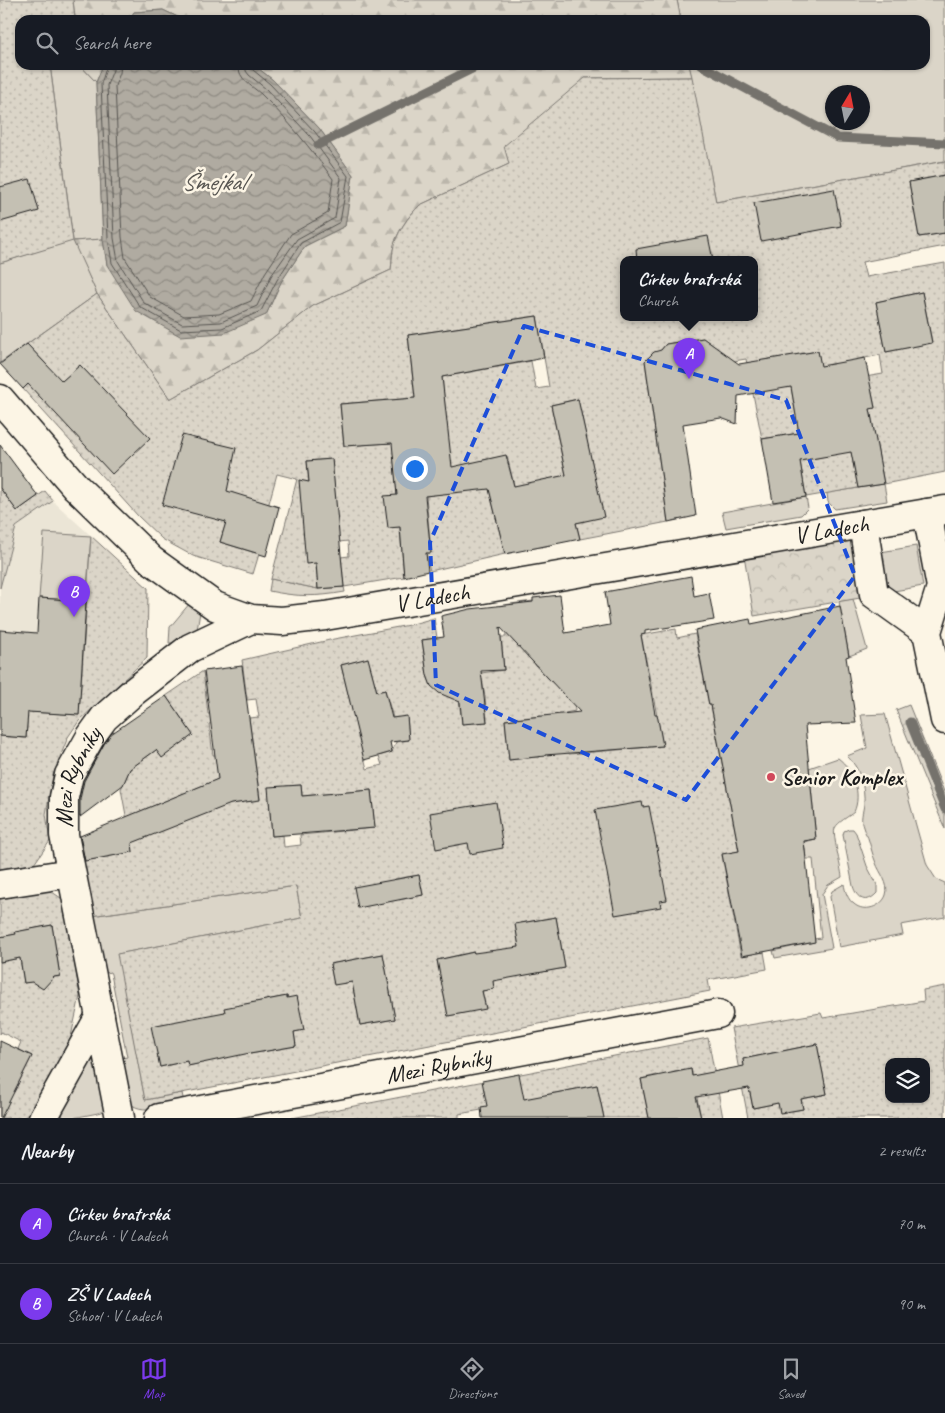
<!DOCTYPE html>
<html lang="en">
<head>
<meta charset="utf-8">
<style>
	body { margin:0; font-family:Caveat,sans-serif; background:#242831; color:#f1f3f6 }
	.controls { position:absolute; right:15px; bottom:15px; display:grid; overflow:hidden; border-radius:10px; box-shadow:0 1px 4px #0004 }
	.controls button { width:45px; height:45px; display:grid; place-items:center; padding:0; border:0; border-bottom:1px solid #363941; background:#171b24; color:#f1f3f6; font:25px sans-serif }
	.compass { position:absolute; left:825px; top:85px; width:45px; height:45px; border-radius:50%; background:#171b24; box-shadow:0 1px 4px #0004; rotate:10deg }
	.you { position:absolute; left:414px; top:468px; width:18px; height:18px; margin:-12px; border:4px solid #fff; border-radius:50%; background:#1a73e8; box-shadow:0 0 0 8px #1a73e833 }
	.badge { display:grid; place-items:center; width:32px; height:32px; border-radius:50%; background:#7c3aed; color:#fff; font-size:16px; font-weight:700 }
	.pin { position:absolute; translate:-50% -41px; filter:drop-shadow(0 1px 2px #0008) }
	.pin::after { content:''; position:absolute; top:26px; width:18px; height:15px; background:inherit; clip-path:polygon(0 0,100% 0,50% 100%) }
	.popup { position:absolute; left:620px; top:256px; width:138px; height:65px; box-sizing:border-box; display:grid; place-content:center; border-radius:10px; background:#171b24; filter:drop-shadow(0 1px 4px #0005); font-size:16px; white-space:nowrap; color:#9ea1a6 }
	.popup b { font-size:19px; color:#f1f3f6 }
	.popup::after { content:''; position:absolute; left:50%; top:100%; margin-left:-10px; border:10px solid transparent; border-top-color:#171b24 }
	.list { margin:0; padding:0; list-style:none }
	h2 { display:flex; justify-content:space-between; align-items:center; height:65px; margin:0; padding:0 20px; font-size:21px }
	h2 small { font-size:16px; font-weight:400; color:#9ea1a6 }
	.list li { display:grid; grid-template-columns:32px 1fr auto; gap:15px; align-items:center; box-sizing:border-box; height:80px; padding:0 20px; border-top:1px solid #363941 }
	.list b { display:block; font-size:19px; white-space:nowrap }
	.list p { margin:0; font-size:16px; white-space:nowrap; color:#9ea1a6 }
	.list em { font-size:16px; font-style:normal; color:#9ea1a6 }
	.icon { flex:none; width:28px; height:28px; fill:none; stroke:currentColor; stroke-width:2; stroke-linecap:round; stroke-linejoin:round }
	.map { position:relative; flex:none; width:945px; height:1118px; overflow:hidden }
	.search { position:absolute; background:#171b24; box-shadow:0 1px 4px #0004; left:15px; right:15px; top:15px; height:55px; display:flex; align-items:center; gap:12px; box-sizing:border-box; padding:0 18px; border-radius:15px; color:#9ea1a6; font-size:19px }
	.sheet { height:225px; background:#171b24 }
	nav { display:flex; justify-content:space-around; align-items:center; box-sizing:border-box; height:70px; border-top:1px solid #363941; background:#171b24; font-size:14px; color:#9ea1a6 }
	nav a { display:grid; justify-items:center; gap:2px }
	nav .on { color:#7c3aed }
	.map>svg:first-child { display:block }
	.built { fill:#ebe5d6 }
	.grass { fill:#dbd5c8; stroke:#7c7872; fill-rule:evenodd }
	.forest { fill:url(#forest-firs); stroke:#7c7872 }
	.park { fill:url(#park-crowns); stroke:#7c7872 }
	.garden { fill:url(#garden-dots); stroke:#7c7872; fill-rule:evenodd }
	.water { fill:url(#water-waves); stroke:#75726c }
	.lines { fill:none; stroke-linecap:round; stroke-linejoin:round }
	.shore { stroke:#575551; stroke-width:1 }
	.stream { stroke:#75726c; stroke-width:9 }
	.building { fill:#c4c0b3; stroke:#1c1c1c }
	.street-casing { stroke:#1c1c1c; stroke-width:31 }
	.street { stroke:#fcf5e5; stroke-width:28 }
	.marked { fill:none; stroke:#1d4ed8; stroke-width:4; stroke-dasharray:10 6; stroke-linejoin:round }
	.poi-dot { fill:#d1495b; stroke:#fcf5e5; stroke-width:2 }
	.labels { text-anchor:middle; stroke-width:5; stroke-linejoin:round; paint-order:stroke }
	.street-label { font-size:24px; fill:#1c1c1c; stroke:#fcf5e5 }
	.poi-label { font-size:24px; font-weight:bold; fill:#1c1c1c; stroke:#fcf5e5; text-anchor:start }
	.water-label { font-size:25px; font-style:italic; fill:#575551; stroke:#fcf5e5 }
</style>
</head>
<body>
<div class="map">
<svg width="945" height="1118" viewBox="0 0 945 1118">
	<defs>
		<pattern id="forest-firs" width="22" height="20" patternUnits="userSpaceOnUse" patternTransform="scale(1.25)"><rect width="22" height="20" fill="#dbd5c8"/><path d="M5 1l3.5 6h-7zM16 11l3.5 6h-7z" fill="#bbb6ab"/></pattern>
		<pattern id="park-crowns" width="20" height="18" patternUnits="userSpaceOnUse" patternTransform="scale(1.25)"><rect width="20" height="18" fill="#dbd5c8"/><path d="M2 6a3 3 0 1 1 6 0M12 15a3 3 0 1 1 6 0" fill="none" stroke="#bbb6ab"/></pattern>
		<pattern id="garden-dots" width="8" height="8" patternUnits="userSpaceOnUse" patternTransform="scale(1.25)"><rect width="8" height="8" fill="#dbd5c8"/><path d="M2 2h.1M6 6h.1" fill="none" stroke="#bbb6ab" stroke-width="1.8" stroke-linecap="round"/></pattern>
		<pattern id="water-waves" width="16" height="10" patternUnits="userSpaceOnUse" patternTransform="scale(1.25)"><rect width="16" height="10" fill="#b0aba1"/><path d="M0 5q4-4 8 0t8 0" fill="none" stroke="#8e8a82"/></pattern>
	</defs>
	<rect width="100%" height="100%" fill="#fcf5e5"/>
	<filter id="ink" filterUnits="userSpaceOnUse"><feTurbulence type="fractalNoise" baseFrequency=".02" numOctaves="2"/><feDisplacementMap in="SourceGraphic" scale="10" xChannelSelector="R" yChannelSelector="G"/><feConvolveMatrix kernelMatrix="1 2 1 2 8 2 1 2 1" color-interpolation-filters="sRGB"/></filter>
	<g filter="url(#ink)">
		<path class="built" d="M53,501L148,588L147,658L79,721L68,737L0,744V588L16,527Z"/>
		<path class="grass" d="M677,0H944L945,161L716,202L689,65H925V20H681ZM832,92H862V122H832Z
			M50,65H80L96,82L103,239L74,241L97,294L0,363V263L73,240Z
			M884,484L887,501L835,509L828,502L827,493Z
			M806,497L808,508L801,515L726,528L722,512Z
			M44,533L91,536L86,601L39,598Z
			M916,546L923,586L882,593L875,553Z
			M271,579L318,589L344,587L345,592C316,597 298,597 269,591Z
			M853,599L867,649L849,656L839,601Z
			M190,603L200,612L197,630L181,643H169L170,627Z
			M885,714L927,865L936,879L945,883V917L901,925L903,935L839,947L830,897L832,891L844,884C845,891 848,900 854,904C864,913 882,907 886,895C890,884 879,872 876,863C873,856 871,848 869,841C868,836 864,832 863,827C860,819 863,812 864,804C865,786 860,768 847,756L867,748L861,715Z
			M838,758C854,770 862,794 854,812C848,817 838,822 835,828C832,834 841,867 842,877L828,885L822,894L832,948L775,958L773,951L814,942V939L821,938L813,859H806L804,842L816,839L809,768Z
			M849,829H853L856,833L867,866L877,885V893C866,905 857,899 853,886L843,835L844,831Z
			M296,886L302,918L118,954L145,1100L182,1093L184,1103C168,1106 134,1118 126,1097C122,1085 120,1071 117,1059L127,1057L111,974L110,972L103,974L91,916Z
			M93,1057H95L105,1109L102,1112L98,1113L73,1118H63L62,1112Z"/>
		<path class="forest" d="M73,0H677L681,20H184L163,10L134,12L129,20H71L75,19Z
			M80,65H103L96,82Z
			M254,65H689L692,77L585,78L509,164L420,205C409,215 395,234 393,250C392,256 392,263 391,270L313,306L257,350L170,399L97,294L73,241L103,239L107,265L266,315L281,282L305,246L345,226L353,175L319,128L273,80Z"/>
		<path class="park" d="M856,536L866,597L754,616L744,555Z
			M909,705L945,794V829L896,710Z"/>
		<path class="garden" d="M0,0H73L75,19L20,20V65H50L73,241L0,263Z
			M692,77L716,202L945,161V175L909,182L919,237L945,233V246L862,262L866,277L945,263V472L884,484L870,409L875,407L872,393L835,369L858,488L806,497L800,461L836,454L818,351L759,361L791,387L799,433L762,439L746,359L727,362L726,355L703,338L666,344L660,351L653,353L650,357V360L645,361L668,522L580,539L576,523L603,516L578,399L551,405L566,475L538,482L552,545L529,549L507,456L482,460L505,554L430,571L426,553H431L426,496L454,492L442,377L531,361L536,389L549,387L537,316L408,335L415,398L340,404L344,446L420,441L394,460L404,577L344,587L341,557L349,556L348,541L339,542L332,459L307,461L318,589L271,579L297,479L277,474L269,503L271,515L232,503L220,542L259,554L253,574L193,556L162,539L138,516L23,389L48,366L27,344L97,294L170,399L257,350L313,306L391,270C392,263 392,256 393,250C395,235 409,215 420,205L509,164L504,146L585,78ZM624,260H754V318H624ZM922,292L932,342L886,352L876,302ZM880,355L883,374L859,378L855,360ZM80,365L149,438L42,399Z
			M0,488L17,511L45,491L53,501L16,527L0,588Z
			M91,536L148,588L147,658L79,721L68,737L53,775L46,814L50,841L34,864L0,869V736L26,738L30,677L31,712L79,715Z
			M533,601L535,613L528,614L535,665L547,677L571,674L575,711L565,713L569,754L663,746L641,635L676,629L677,638L695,634L709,705H711L739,851L722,855L741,956L764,952L767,969L708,980L710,991L145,1100L117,954L302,918L296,886L91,916L83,861L133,852L121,789L130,769L156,750L162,757L170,739L187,726L166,696L203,671L208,714L222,713L223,722L209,724L213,755H226L228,775L134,814L231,804L260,799L249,718L259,717L256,699L247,700L242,660L334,639L409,625L434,618L437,638L422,640L427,675L431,686L459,699L462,724L487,722L485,697L481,673L504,670L501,637H506L505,627L496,606ZM368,659L377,692L385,690L393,718L407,717L409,740L396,742L392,752L379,756L382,765L367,769L341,665ZM541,716L545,756L509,760L505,720ZM301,785L302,796L371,790L375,828L300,835L301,845L284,847L283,835L272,836L269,799L286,786ZM419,875L423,895L399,900L395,879ZM556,917L565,968L524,975L515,924ZM473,952L490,969L494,988L482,991L486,1008L448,1016L437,960ZM383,954L395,1019L360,1025L352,982L334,984L330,964ZM287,996L304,1030L294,1032L296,1046L250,1054L241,1005ZM152,1026L213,1060L188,1066L187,1061L160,1067Z
			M49,890L64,900L80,996L68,1050L32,1111L23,1118H0V1085L14,1092L32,1056L18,1049L21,1042L1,1032L0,1034V962L20,958L24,983L34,981L40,987L46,985L50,981V978L60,976L52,925L16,932V934L0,937V897Z
			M945,986V1118H748L731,1028L821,1013L823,1018L924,1001L923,990ZM817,1044L827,1094L801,1099L803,1109L792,1111L778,1103L753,1108L743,1059ZM889,1062H926V1099H889Z
			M708,1038L723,1118H701L691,1069L674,1072L659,1080L657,1075L641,1079L649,1118H604L597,1085L545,1095L549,1118L487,1109L459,1114V1118H292Z"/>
		<path class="water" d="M163,10L184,20H129L134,12Z
			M103,65H254L273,80L319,128L353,175L345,226L305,246L281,282L266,315L224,333L180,336L136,311L107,265L103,239L96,83Z"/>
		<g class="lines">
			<path class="shore" d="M107,65L101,84L108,238L112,263L140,307L181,330L222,328L261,311L277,280L301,243L340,222L348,176L315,132L270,84L253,70L252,65
				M113,65V70L107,85L114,238L118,261L144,303L182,324L221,322L257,306L271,276L297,239L335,218L341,178L310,136L266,89L249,75L246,71V65
				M121,65L120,73L115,86L122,237L125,258L150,297L184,316L219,314L251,301L265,273L291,234L328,213L333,179C311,149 288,120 261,94C251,85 239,80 238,65"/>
			<path class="stream" d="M701,65L838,138L945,143
				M318,145L480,65
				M910,722L945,809"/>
		</g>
		<path class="building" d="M945,175V233L919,237L909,182Z
			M30,179L39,211L0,222V187Z
			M834,189L841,226L761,241L754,203Z
			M708,236L713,260H637L636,249Z
			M922,292L932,343L886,352L876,302Z
			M537,316L544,358L442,377L452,467L506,455L514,486L566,475L551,405L578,399L604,517L576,523L580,539L505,554L489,489L425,496L431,553H426L428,571L404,577L400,527L388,528L384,496L397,495L392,443L344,446L340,404L415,398L408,335Z
			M703,338L739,364L818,351L821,366L865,358L875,408L870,409L884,484L858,488L851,452L800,461L806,497L773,502L762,439L799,433L791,387L738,396L737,424L721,418L683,424L696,516L668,522L645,361L654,352L661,350L666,344Z
			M27,344L62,381L80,365L150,438L112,474L28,384L23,389L0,364Z
			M182,435L236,448L227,491L279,507L266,556L220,542L226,522L162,505Z
			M0,445L38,496L17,511L0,488Z
			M332,459L344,587L318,589L316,563L306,564L299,480L309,482L307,461Z
			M691,576L694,596L709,593L714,620L645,631V634L641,635L655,714H657L663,746L545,755V756L509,760L505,720L580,712L500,627L504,670L481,671L487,722L462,724L460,702L439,693L431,686L427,675L422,640L444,637L441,616L470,609L533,602V598L560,595L565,633L610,625L605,592Z
			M39,598L86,601L79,715L28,712L26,738L0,736V630L37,633Z
			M840,606L849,656L846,657L856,723L805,725L816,839L804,841L815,942L742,956L722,854L739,851L711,705H709L695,630L750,619L751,624Z
			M368,658L377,692L385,690L392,718L407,716L409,740L390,742L392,752L364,760L341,665Z
			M242,666L260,800L231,804L132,843L133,852L85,861L80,836L218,779L204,671Z
			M166,696L193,735L162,758L156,750L130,769L123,785L80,817V799L84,781L104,744L111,734Z
			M301,785L302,796L371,790L375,828L272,836L268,787Z
			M496,802L503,848L470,854L468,843L436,849L430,813Z
			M642,802L643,807L649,806L667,900L660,901L661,907L615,915L595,810Z
			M419,875L423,895L358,908L354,887Z
			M556,917L565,968L493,981L494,989L482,991L486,1009L448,1016L437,960L474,952V953L519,947L515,924Z
			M52,925L60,976L54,977L43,989L32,982L24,983L20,958L0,962V937L16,934L15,932Z
			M383,954L395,1019L360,1025L352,982L334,985L330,964Z
			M287,996V998L297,996L304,1030L294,1032L296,1046L250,1054V1053L188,1066L187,1061L160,1067L151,1026L225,1012L224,1008Z
			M0,1041L32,1056L1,1118H0Z
			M817,1044L827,1094L801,1099L803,1109L780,1113L778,1103L753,1108L749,1088L696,1097L701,1118H649L641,1079L691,1069L692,1076L744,1066L743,1059Z
			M519,1074L524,1099L597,1085L604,1118H482L481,1107L487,1106L482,1081Z"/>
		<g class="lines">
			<g class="street-casing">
				<g id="street">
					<path id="s1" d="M0,399L76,487L151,560L215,606L251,619L282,621L325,616L945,510"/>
					<path d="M927,513L941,587L927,632L945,720"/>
					<path d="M863,524L874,594L927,632"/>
					<path d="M0,884L71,873"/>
					<path d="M43,1118L100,1016"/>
					<path id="s2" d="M120,1118L64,835V797L69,775L91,736L104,718L132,693L190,648L251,619"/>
					<path id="s3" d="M159,1118L718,1014"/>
				</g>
			</g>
			<use href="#street" class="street"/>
		</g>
	</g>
	<path class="marked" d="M524,326L786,400L855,576L686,800L436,685L430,542Z"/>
	<circle class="poi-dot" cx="771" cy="777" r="5"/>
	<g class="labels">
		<g class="street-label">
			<text dy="8" stroke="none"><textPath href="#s1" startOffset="926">V Ladech</textPath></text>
			<text dy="8" stroke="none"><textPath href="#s1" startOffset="521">V Ladech</textPath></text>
			<text dy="8" stroke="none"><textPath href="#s2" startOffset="349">Mezi Rybníky</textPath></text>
			<text dy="8" stroke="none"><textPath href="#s3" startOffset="284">Mezi Rybníky</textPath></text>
		</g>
		<g class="poi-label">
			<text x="781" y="785">Senior Komplex</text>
		</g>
		<g class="water-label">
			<text x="213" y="190">Šmejkal</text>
		</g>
	</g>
</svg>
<div class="controls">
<button><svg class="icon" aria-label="layers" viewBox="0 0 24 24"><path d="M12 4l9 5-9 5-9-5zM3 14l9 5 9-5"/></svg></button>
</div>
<svg class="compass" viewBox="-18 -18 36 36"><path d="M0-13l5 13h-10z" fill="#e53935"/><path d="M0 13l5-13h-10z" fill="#9ea1a6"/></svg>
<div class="you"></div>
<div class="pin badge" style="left:689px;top:379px">A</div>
<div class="popup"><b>Církev bratrská</b>Church</div>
<div class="pin badge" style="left:74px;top:617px">B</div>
<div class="search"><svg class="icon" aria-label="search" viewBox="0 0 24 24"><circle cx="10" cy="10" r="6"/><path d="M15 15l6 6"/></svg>Search here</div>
</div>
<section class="sheet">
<h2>Nearby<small>2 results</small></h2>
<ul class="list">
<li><span class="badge">A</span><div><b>Církev bratrská</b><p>Church · V Ladech</p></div><em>70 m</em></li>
<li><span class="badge">B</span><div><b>ZŠ V Ladech</b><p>School · V Ladech</p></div><em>90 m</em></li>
</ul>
</section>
<nav>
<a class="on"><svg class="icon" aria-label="map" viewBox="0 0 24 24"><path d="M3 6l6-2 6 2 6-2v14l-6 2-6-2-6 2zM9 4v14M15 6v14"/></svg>Map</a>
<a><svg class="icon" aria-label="directions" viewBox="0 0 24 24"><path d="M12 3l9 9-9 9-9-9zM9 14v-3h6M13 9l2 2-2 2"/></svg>Directions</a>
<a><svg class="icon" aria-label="saved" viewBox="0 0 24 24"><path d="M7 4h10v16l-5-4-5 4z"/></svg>Saved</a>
</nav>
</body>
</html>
